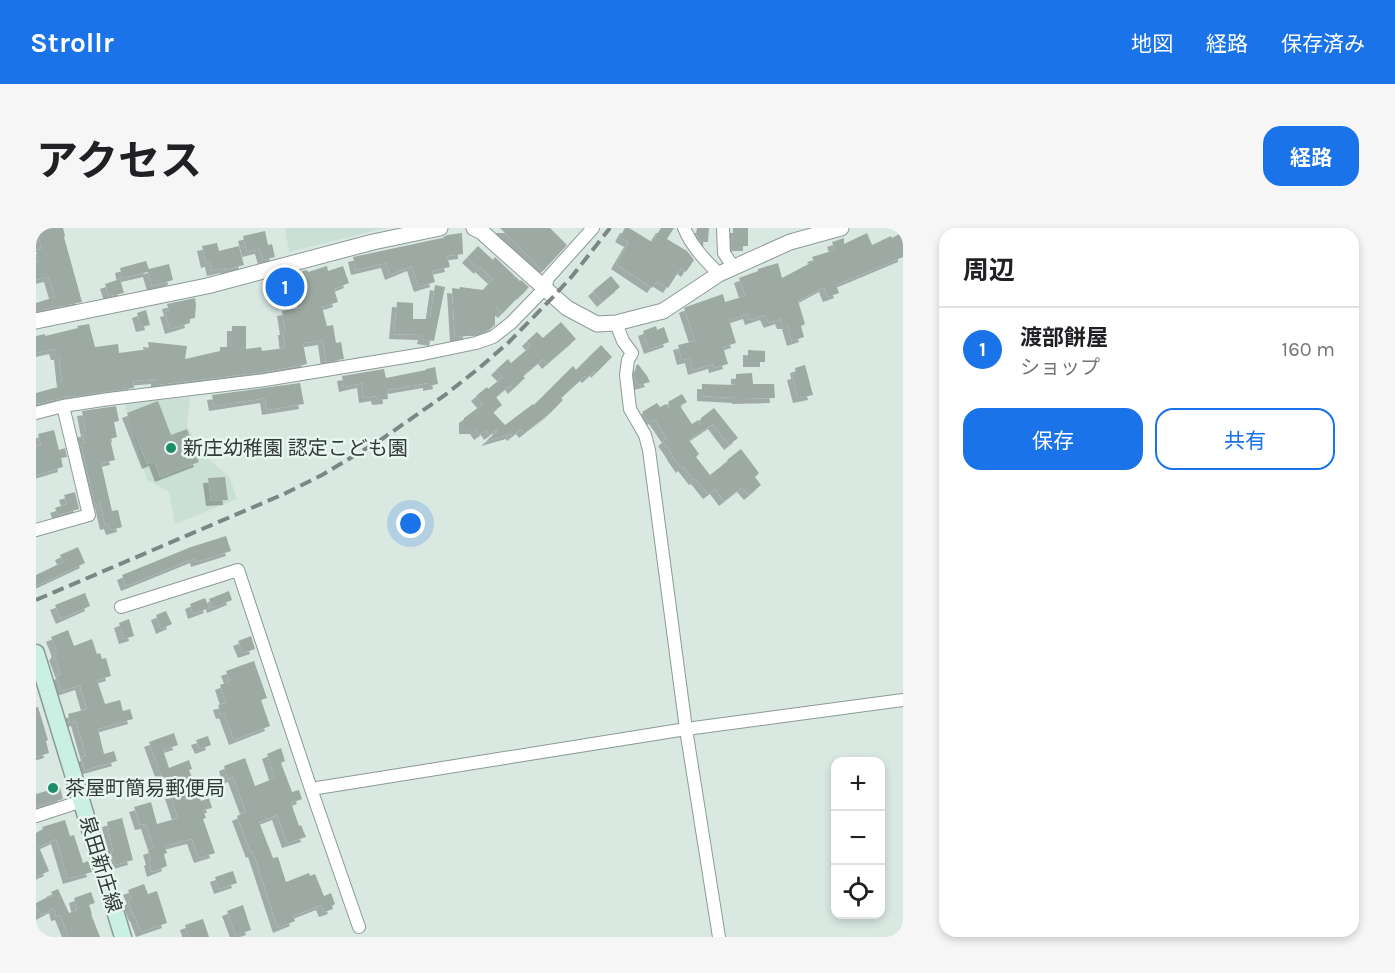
<!DOCTYPE html>
<html lang="ja">
<head>
<meta charset="utf-8">
<style>
	body { margin:0; font-family:Karla,"Noto Sans JP",sans-serif; background:#f6f6f6; color:#202124 }
	.controls { position:absolute; right:18px; bottom:18px; display:grid; overflow:hidden; border-radius:12px; box-shadow:0 3px 9px #0003 }
	.controls button { width:54px; height:54px; display:grid; place-items:center; padding:0; border:0; border-bottom:2px solid #e0e0e0; background:#fff; color:#202124; font:30px sans-serif }
	.you { position:absolute; left:375px; top:296px; width:21px; height:21px; margin:-15px; border:4px solid #fff; border-radius:50%; background:#1a73e8; box-shadow:0 0 0 9px #1a73e833 }
	.badge { display:grid; place-items:center; width:39px; height:39px; border-radius:50%; background:#1a73e8; color:#fff; font-size:20px; font-weight:700 }
	.pin { position:absolute; translate:-50% -50%; border:3px solid #fff; box-shadow:0 2px 6px #0006 }
	.list { margin:0; padding:0; list-style:none }
	h2 { display:flex; justify-content:space-between; align-items:center; height:78px; margin:0; padding:0 24px; font-size:26px }
	h2 small { font-size:20px; font-weight:400; color:#757577 }
	.list li { display:grid; grid-template-columns:39px 1fr auto; gap:18px; align-items:center; box-sizing:border-box; height:84px; padding:0 24px; border-top:2px solid #e0e0e0 }
	.list b { display:block; font-size:22px; white-space:nowrap }
	.list p { margin:0; font-size:20px; white-space:nowrap; color:#757577 }
	.list em { font-size:20px; font-style:normal; color:#757577 }
	.actions { display:flex; gap:12px; padding:18px 24px }
	.actions a { flex:1; padding:14px 0; border:2px solid #1a73e8; border-radius:18px; text-align:center; font-size:21px; color:#1a73e8 }
	.actions .main { background:#1a73e8; color:#fff }
	.icon { flex:none; width:33px; height:33px; fill:none; stroke:currentColor; stroke-width:2; stroke-linecap:round; stroke-linejoin:round }
	.map { position:relative; flex:none; width:867px; height:709px; overflow:hidden; border-radius:18px }
	header { display:flex; align-items:center; gap:36px; box-sizing:border-box; height:84px; padding:0 30px; background:#1a73e8; color:#fff }
	header strong { font-size:28px }
	nav { display:flex; gap:33px; margin-inline-start:auto; font-size:21px }
	.intro { display:flex; align-items:center; justify-content:space-between; box-sizing:border-box; height:144px; padding:0 36px }
	h1 { margin:0; font-size:42px }
	.button { padding:15px 27px; border-radius:18px; background:#1a73e8; color:#fff; font-size:21px; font-weight:700 }
	main { display:flex; gap:36px; padding:0 36px }
	aside { flex:1; background:#fff; border-radius:18px; box-shadow:0 3px 9px #0003 }
	.map>svg:first-child { display:block }
	.built { fill:#cae0d6 }
	.building { fill:#9daaa4; filter:url(#shadow) }
	.lines { fill:none; stroke-linecap:round; stroke-linejoin:round }
	.minor-casing { stroke:#8c9a94; stroke-width:14 }
	.tertiary-casing { stroke:#8c9a94; stroke-width:17 }
	.secondary-casing { stroke:#8c9a94; stroke-width:19 }
	.minor { stroke:#fff; stroke-width:12 }
	.tertiary { stroke:#fff; stroke-width:15 }
	.secondary { stroke:#c9f0e3; stroke-width:16 }
	.rail { stroke:#7c8682; stroke-width:4; stroke-dasharray:12 6; stroke-linecap:butt }
	.poi-dot { fill:#1e8c6b; stroke:#e7f6ef; stroke-width:2 }
	.labels { text-anchor:middle; stroke-width:5; stroke-linejoin:round; paint-order:stroke }
	.poi-label { font-size:20px; fill:#333937; stroke:#e7f6ef; text-anchor:start }
	.street-label { font-size:20px; fill:#333937; stroke:#e7f6ef }
</style>
</head>
<body>
<header>
<strong>Strollr</strong>
<nav><a>地図</a><a>経路</a><a>保存済み</a></nav>
</header>
<div class="intro"><h1>アクセス</h1><a class="button">経路</a></div>
<main>
<div class="map">
<svg width="867" height="709" viewBox="0 0 867 709">
	<defs>
		<filter id="shadow"><feDropShadow dx="-5" dy="5" stdDeviation="0" flood-color="#0004"/></filter>
	</defs>
	<rect width="100%" height="100%" fill="#dae8e2"/>
	<path class="built" d="M249,0H350L253,24Z
		M154,169L151,197L163,222L194,250L201,271L139,296L133,264L111,252L88,175Z"/>
	<path class="building" d="M9,0H27L29,8L28,9L46,74L0,83V75L19,69L13,49L0,52V35L3,34L0,22L6,21L1,3Z
		M464,0H514L531,17L507,43Z
		M589,0H593L616,14L625,0H638L631,11L651,23L658,32L650,44L645,40L632,60L621,53L616,60L580,36L593,14L584,9Z
		M661,0H673L672,14H665L660,6Z
		M697,0H712V18H697Z
		M229,3L232,17L236,16L239,29L227,32L224,21L211,24L207,8Z
		M867,4V29L800,57L803,65L792,69L788,59L762,73L769,96L765,98L768,109L756,113L751,96H746L744,91L733,95L729,87L714,92L712,86L693,92L700,115L687,119L692,136L678,140L677,136L657,142L654,130L646,132L642,117L659,113L648,80L650,79L687,66L689,74L709,68L703,50L722,43V41L742,35L746,50L778,33L776,29L799,22L796,14L808,10V16L831,5L836,17L855,8L856,10Z
		M426,5L427,26L411,28L414,39L396,43L399,54L383,59L376,38L354,47L350,35L320,42L317,29L406,10L411,7Z
		M181,15L183,23L203,18L208,37L190,42L189,40L176,43L174,34L170,35L166,18Z
		M442,18L457,32L459,29L484,53L485,52L493,59L486,67L485,66L467,85L459,78V97L453,102L448,103H432V108L419,109L416,60L423,61L424,59L447,62L457,51L444,39L443,41L431,30Z
		M110,33L113,41L133,36L137,52L116,58L112,44L86,50L84,40Z
		M291,38L292,43L307,38L313,55L298,61L302,74L286,79L291,98L297,97L300,115L305,114L308,131L290,134L287,112L267,115L271,136L267,137L228,144L120,157V151L97,153L98,160L26,170L0,176V165L22,159L21,155H26L23,127H20L18,121L0,125V108L9,106V108L42,100L41,98L53,96L59,119L82,116L83,125L113,121L112,114L151,118L149,131L184,123V119H196V98H210V121L225,119L226,123L249,120L247,102H249L246,83L267,79L262,59L243,63L240,50L271,42L272,44Z
		M575,48L584,59L566,74L557,63Z
		M84,51L88,65L73,68L69,56Z
		M399,57L409,59L398,113L386,111L387,107L358,106L361,74L377,75V91H394Z
		M159,70L160,76L159,90L153,91L154,95L134,101L129,84L133,83L131,76Z
		M110,82L114,97L105,99L101,85Z
		M525,94L540,111L511,136L507,131L487,148L489,150L477,161L474,157L460,169L466,177L457,184L469,197L497,176L498,177L537,138L540,142L565,117L576,129L560,145L559,143L551,150L549,148L525,170L527,172L514,185L488,205L485,201L476,208L475,206L450,213L462,203L461,201L453,207L450,202L443,207L439,201H428V190L447,176L440,168L451,159L452,161L467,149L460,142L472,131L475,135L495,118L491,113L501,104L507,110Z
		M620,98L621,102L628,99L633,114L613,121L607,103Z
		M712,122L729,123V134H712Z
		M602,136L611,148L614,154L603,157L599,151L598,147L600,138Z
		M769,137L777,167L762,170L756,147L760,146L759,140Z
		M399,139L402,156L392,158V155L351,162L352,171L341,172L340,168L328,170L326,155L308,159L306,148L348,141L350,150L390,142V141Z
		M716,145L717,156H738L739,170L701,171V170L666,168V156L700,157V146Z
		M264,155L268,176L231,182L229,170L178,178L176,167Z
		M646,166L651,174L644,178L656,196L662,192L665,197V190L678,180L702,210L693,217L677,196L653,212L663,226L660,229L674,247L692,233L691,232L705,221L723,245L719,249L725,257L713,267L706,259L688,273L679,261L672,266L660,251L658,252L647,238L645,240L636,227V226L627,213L631,210L618,191L612,194L606,184L621,175L624,179L630,176L632,180L634,179L632,174Z
		M122,173L135,207L151,201L163,234L124,249L118,233L111,236L91,185Z
		M80,178L83,193L78,194L81,209L74,211L79,232L65,235L76,283L82,282L86,299L75,302L73,296L69,297L64,275L59,277L45,216L49,215L46,204H50L46,183Z
		M18,202L23,222L29,220L31,229L25,230L27,239L0,247V219L5,217L2,206Z
		M189,249L192,272L175,273L172,250Z
		M39,264L43,281L22,287L19,280L31,276L28,267Z
		M190,308L195,323L160,334L159,330L90,358L86,347L155,319Z
		M42,319L49,335L0,358V347L27,334L24,327Z
		M193,363L196,372L176,380L173,371Z
		M49,365L54,378L25,391L19,377Z
		M169,370L173,380L157,386L154,376Z
		M130,383L136,396L125,401L120,387Z
		M93,391L98,408L88,411L83,395Z
		M32,402L38,418L56,411L61,426L64,425L66,431L70,430L75,448L61,452L69,476L84,472L87,483L94,481L97,491L62,501L68,526L78,523L81,533L49,542L45,529L50,528L40,493L34,495L32,486L51,481L44,457L26,463L20,448L25,446L18,427L20,426V424H21L15,409Z
		M215,408L219,421L207,425L202,413Z
		M218,433L231,470L225,472L234,498L198,512L188,485L185,486L182,477L190,475L184,457L194,453L190,443Z
		M0,479H2L12,512L10,513L13,525L0,529Z
		M138,505L142,517L127,522L133,540L153,532L156,541L153,542L165,573L173,570L176,580L167,582L170,590L167,591L179,625L163,630L156,611L129,618L131,625L128,626L131,638L116,644L113,633L115,632L112,622L118,620L110,596L104,597L98,579L115,574L121,596L142,590L132,560H130L113,514Z
		M172,508L175,517L164,521L160,512Z
		M245,520L249,533L245,535L256,564L263,562L266,571L255,575L263,598L265,597L270,609L251,615L241,587L223,594L237,630L242,629L250,654L273,645L274,648L279,646L288,668L295,665L299,676L296,678L297,681L288,684L285,677L257,688L259,693L242,700L217,624L215,625L201,588L210,584L197,549L192,551L188,538L209,530L219,558L239,550L231,526Z
		M24,559L27,571L0,579V566Z
		M86,590L97,632L79,637L75,623H77L71,594Z
		M29,592L34,608L38,607L47,635L52,633L56,644L32,651L20,611L3,619L13,643L0,649V605L7,601L6,599Z
		M197,643L201,655L183,661L179,649Z
		M108,656L112,666L121,663L131,695L105,704L99,688H98L92,673L96,671L92,662Z
		M22,661L33,685L41,682L38,670L55,664L59,675L53,677L56,686H55L64,709H33L24,687L20,688L18,680L5,687L0,678V675L10,670L17,668L15,664Z
		M207,677L215,702L200,707L191,683Z
		M167,691L173,709H153L149,697Z"/>
	<g class="lines">
		<g class="minor-casing">
			<path id="minor" d="M648,0C656,19 669,32 683,46
				M687,0L688,25L698,40
				M580,95L587,113L596,125L592,132L590,147L594,181L609,207L613,222L650,501L683,709
				M0,185L27,178L73,171L229,152L387,126L440,115L457,109L475,95L509,60L512,50L557,0
				M0,302L53,287L27,178
				M85,379L202,342L275,561L323,699
				M275,561L650,501L867,472
				M0,588L46,573"/>
		</g>
		<g class="tertiary-casing">
			<path id="tertiary" d="M438,0L446,4L458,15L531,80L561,96L580,95L627,83L683,46L754,14L805,0
				M0,93L171,58L337,14L404,0"/>
		</g>
		<g class="secondary-casing">
			<path id="secondary" d="M0,425L87,709"/>
		</g>
		<use href="#minor" class="minor"/>
		<use href="#tertiary" class="tertiary"/>
		<use href="#secondary" class="secondary"/>
		<path class="rail" d="M0,372L248,266L286,247L346,211L409,167L442,141L473,114L518,68L537,47L574,0"/>
	</g>
	<g class="poi-dot">
		<circle cx="135" cy="220" r="6"/>
		<circle cx="17" cy="560" r="6"/>
	</g>
	<g class="labels">
		<g class="poi-label">
			<text x="147" y="227">新庄幼稚園 認定こども園</text>
			<text x="29" y="567">茶屋町簡易郵便局</text>
		</g>
		<g class="street-label">
			<text transform="translate(65 636) rotate(73)" y="7">泉田新庄線</text>
		</g>
	</g>
</svg>
<div class="controls">
<button>+</button>
<button>−</button>
<button><svg class="icon" aria-label="locate" viewBox="0 0 24 24"><circle cx="12" cy="12" r="6"/><path d="M12 2v4M12 18v4M2 12h4M18 12h4"/></svg></button>
</div>
<div class="you"></div>
<div class="pin badge" style="left:249px;top:59px">1</div>
</div>
<aside>
<h2>周辺<small></small></h2>
<ul class="list">
<li><span class="badge">1</span><div><b>渡部餅屋</b><p>ショップ</p></div><em>160 m</em></li>
</ul>
<div class="actions"><a class="main">保存</a><a>共有</a></div>
</aside>
</main>
</body>
</html>
